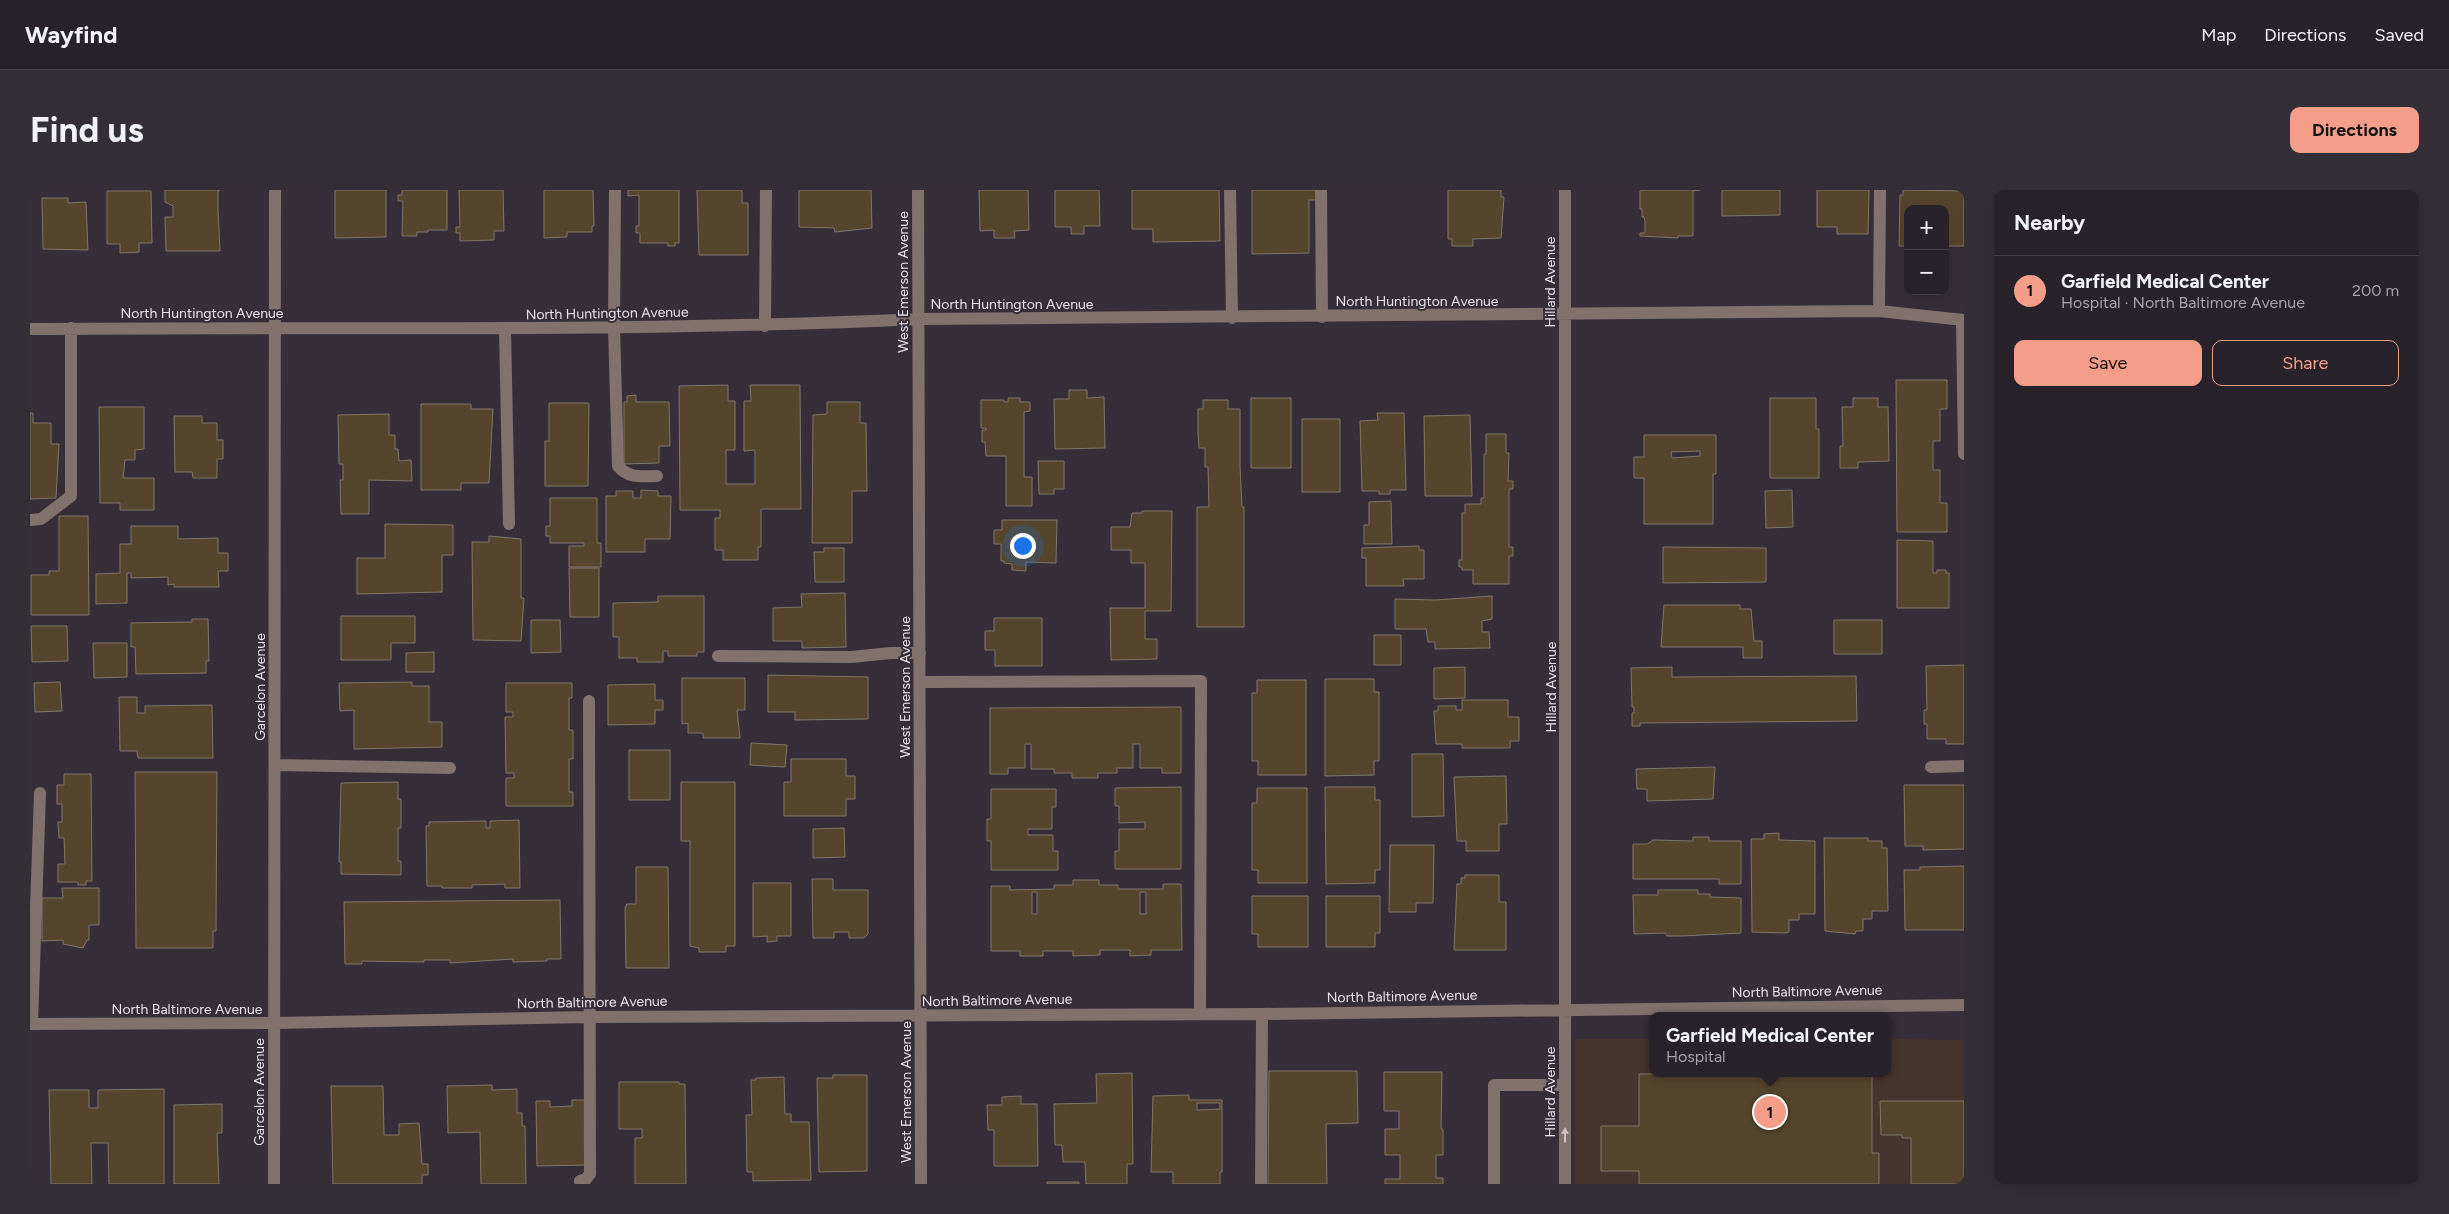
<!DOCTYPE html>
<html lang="en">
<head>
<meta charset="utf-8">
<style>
	body { margin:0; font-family:Figtree,sans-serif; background:#342f36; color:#f1f3f6 }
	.controls { position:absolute; right:15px; top:15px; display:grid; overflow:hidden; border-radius:10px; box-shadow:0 5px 20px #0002 }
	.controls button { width:45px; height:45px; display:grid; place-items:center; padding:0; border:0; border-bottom:1px solid #443f47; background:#28222a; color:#f1f3f6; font:25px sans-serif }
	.you { position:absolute; left:992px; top:355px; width:18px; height:18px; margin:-12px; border:4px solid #fff; border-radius:50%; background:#1a73e8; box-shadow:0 0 0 8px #1a73e833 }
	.badge { display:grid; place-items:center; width:32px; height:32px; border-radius:50%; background:#f49e89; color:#111; font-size:16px; font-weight:700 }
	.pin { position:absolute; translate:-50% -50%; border:2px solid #fff; box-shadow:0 1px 5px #0006 }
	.popup { position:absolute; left:1619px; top:822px; width:242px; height:65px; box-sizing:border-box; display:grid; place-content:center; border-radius:10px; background:#28222a; filter:drop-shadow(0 1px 4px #0005); font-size:16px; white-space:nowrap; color:#a5a4a8 }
	.popup b { font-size:19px; color:#f1f3f6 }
	.popup::after { content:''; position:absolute; left:50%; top:100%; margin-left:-10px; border:10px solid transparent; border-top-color:#28222a }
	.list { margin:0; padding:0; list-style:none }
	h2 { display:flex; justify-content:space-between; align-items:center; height:65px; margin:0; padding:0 20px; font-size:21px }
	h2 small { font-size:16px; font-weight:400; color:#a5a4a8 }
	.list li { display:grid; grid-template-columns:32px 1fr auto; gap:15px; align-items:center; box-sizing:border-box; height:70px; padding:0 20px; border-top:1px solid #443f47 }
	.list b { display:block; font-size:19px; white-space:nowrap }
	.list p { margin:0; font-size:16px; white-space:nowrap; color:#a5a4a8 }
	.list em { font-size:16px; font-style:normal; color:#a5a4a8 }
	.actions { display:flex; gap:10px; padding:15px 20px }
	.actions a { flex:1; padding:11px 0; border:1px solid #f49e89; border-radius:10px; text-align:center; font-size:18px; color:#f49e89 }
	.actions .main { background:#f49e89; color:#111 }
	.map { position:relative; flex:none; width:1934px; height:994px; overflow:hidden; border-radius:10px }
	header { display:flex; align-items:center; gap:30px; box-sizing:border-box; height:70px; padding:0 25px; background:#28222a; border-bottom:1px solid #443f47 }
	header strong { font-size:24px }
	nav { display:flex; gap:28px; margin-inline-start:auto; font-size:18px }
	.intro { display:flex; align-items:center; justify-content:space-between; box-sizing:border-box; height:120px; padding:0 30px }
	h1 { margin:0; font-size:35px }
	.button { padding:12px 22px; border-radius:10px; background:#f49e89; color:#111; font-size:18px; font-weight:700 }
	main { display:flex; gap:30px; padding:0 30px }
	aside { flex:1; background:#28222a; border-radius:10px; box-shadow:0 5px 20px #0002 }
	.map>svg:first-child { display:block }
	.medical { fill:#47342d }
	.building { fill:#56452d; stroke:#80776b; fill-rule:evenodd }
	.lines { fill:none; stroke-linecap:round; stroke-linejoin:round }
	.minor { stroke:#81726e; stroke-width:12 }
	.oneway { fill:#c9c1c4 }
	.labels { text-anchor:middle; stroke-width:4; stroke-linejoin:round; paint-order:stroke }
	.street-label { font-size:14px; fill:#e8e3e9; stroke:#362e38 }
</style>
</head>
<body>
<header>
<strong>Wayfind</strong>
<nav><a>Map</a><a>Directions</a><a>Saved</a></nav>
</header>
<div class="intro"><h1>Find us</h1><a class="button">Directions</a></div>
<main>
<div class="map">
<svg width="1934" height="994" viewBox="0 0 1934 994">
	<rect width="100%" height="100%" fill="#362e38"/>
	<path class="medical" d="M1545,849H1622V883H1858V849L1934,850V994H1545Z"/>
	<path class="building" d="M135,0H190L188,1V19L190,61H136L135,27H143V16L135,12Z
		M305,0H356V47L305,48Z
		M372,0H417V40H398V42H387V46H372L373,11H368V5H372Z
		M429,0H473L474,41H464V50L430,51V43H426V37H430Z
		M514,0H563L564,36H562V42H537V47L514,48Z
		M598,0H649V53H645V56H638V53H610V43H606V36H609V5L598,6Z
		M667,0H712V13H718V65H669Z
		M769,0H841L842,38L805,42L804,38L769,37Z
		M949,0H998L999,40L984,41L985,48H964V40L950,41Z
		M1025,0H1069L1070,36H1054V44H1041V37H1025Z
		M1102,0H1189L1190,51L1123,52V39H1102Z
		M1222,0H1288V10H1279V63L1222,64Z
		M1418,0H1471V7H1474L1471,48L1443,49V56H1422V49H1418Z
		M1616,0H1670L1663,1V46H1648V48L1610,46V43H1615V31L1614,27H1612V19H1610V1Z
		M1692,0H1750V25L1692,26Z
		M1787,0H1839L1838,44H1807V37H1787Z
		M1873,0L1934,1V56H1915V19H1878V56H1869L1870,5H1873Z
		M77,1H121L122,53H109V62L90,63V54H77Z
		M12,8H38V13L56,12L58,60L13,59Z
		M1866,190H1917V219H1910V251H1903V280H1910V313H1917V342H1867Z
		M698,195V211H705V260H696V294H725V260L714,261V211H721L720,195H770L771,319H731V357H728V370H693V360H685V328H690V320H650L649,196Z
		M1039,200H1057V208L1074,207L1075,258L1025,259L1024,209H1039Z
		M606,205V212H639L640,256H629V273L594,274V212H597V206Z
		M978,208H990V212H1000V221L994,222V287H1002V316H976V266H956L955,252H952V240H956V238H951V210H974V212H978Z
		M1221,208H1261V278H1221Z
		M1740,208H1786V239H1789V288H1740Z
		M1823,208H1848V217H1858L1859,271L1828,272V278H1810V256H1813L1812,217H1823Z
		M1173,210H1198V219H1210V276L1212,317H1214V437H1167V317H1179L1178,277H1175V258H1169L1168,243V219H1173Z
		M797,212H830V233H836L837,301H822V353H782L783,225L797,224Z
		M519,213H559L558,296H515V251H519Z
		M391,214H441V219H463L459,293H431V300H391Z
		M69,217H114V259L105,260V270H95L93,288H124V320H90V313H70Z
		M0,223H3V233H21V254H29L26,308L0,309Z
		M1347,223H1374L1376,300H1360V304H1349V301H1332L1330,231L1348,230Z
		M359,224V245H365V259H368L369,271L381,270L382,291L339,290V324H311L310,290H313V274H309L308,225Z
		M1440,225L1442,306H1395L1394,226Z
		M144,226H172V233H187V250H193V269H187V288H163L162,282H145Z
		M1272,229H1310V302H1272Z
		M1456,244H1476V263H1479L1478,291H1483V299H1479V357H1483V366H1479V394H1443V380H1432V377H1429V370H1432V323H1435V314H1451V308H1454V264H1456Z
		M1614,245H1686V284H1683V334H1614V288H1604V267H1614ZM1670,261V266L1642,268L1641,262Z
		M1008,271H1034V299H1024V304H1009Z
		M611,300L628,301V306H641L640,349H615V362H576V306H586V301H603V308H611Z
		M1762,300L1763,337L1736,338L1735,301Z
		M520,308H567V353H571V377H539V356H554V353H520V346H516V336H520Z
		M1361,311L1362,354H1334V335H1339V312Z
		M1112,321H1142L1141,421H1115V449H1127V469L1081,470L1080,418H1115V373H1101V360H1081V337H1100L1102,323H1112Z
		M29,326H58L59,425H1V385H19V381H29Z
		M972,330H1027L1026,373L996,372V381L982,380V374L974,373V371H971V354H964V340H972Z
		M355,334L423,335V365H412V402L327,404V368H355Z
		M101,336H148V349L188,348V363H198V381H188L189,397H144V394L138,395V387L101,388V383H97V413L66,414V384L90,383V354H101Z
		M459,346L491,349V408H494L491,451L443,450L442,352H459Z
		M1867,350L1903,351V383H1907V380H1916V383H1919V418H1867Z
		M1389,356V360H1394V389H1373L1374,396H1336V368H1332V358Z
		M1633,357L1736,358V392L1633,393Z
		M794,358H814V392H785L784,362H794Z
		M539,378H569V427H540Z
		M815,403L816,457L772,458V451H743V418L772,417L771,404Z
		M628,406H674V462H667V466H638V461H633V472H607V468H589V447H583V413L628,412Z
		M1462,406V429L1452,431V442H1459L1460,458L1405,459V452H1398L1396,439H1365V409L1405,410Z
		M1634,415H1710V419H1721L1724,451H1732V468H1713V457H1631Z
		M311,426H385V453H361V470H311Z
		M964,428H1012V476H965V460H955V441H964Z
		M162,429H178L179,471H176V483L106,484L105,457H101V433L162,432Z
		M501,430H530L531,462L501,463Z
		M1804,430H1852V464H1804Z
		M1,436H37L38,471L2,472Z
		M1344,445H1371V475H1344Z
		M63,453H97V487L64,488Z
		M404,462V482H376V463Z
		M1934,475V554H1916V549H1897V534H1894V520H1897L1896,476Z
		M1435,477V508L1404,509V478Z
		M1642,477V487L1826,486L1827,531L1610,533V536H1602V523H1604V517H1602L1601,478Z
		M738,485L838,487V529L765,530V522H738Z
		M652,488H715V520H707L710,548H673V543H658V533L652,534Z
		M1295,489H1344V502H1349V571H1344V585L1295,586Z
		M1227,490H1276V585H1228V571H1222V503H1227Z
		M30,492L32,521L5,522L4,493Z
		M382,492V496H399V532H412V557L324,559V520L310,521L309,493Z
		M476,493H542V508H539V540H543V569H539V602H543V616H476V588H484V583H476L475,527H483V522H476Z
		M625,494V510H633V520H625V534L578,535V495Z
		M89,507H107V523H115V516L182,515L183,568H108L107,561H90Z
		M1432,510H1478V527H1489V551H1480V558H1432V554H1406L1404,521H1408V516H1426V520H1432Z
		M1151,517V583H1132V578H1110V554H1103V578H1087V583H1068V588H1042V583H1024V579H1001V554H995V578H978V584H960V518Z
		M721,553L757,555L755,577L720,575Z
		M599,560H640V610H599Z
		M1382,564H1413L1414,626L1382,627Z
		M761,569H816V586H825V609H816V626H754V592H761Z
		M1685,577L1683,609L1617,611V599H1607L1606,579Z
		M105,582H187L186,741H183V758H106Z
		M34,584H61L62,691H56V695H48V692H28V674H35L34,648H29L28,632H32V614H27V595H34Z
		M1476,586L1477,634H1469V661H1436V651H1427L1424,587Z
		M368,592V609H371V638H368V671H371V685L311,684V672H309L311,593Z
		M651,592H705V756H696V762H669V758L660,756V651H651Z
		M1874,595H1934V659L1893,660V656H1875Z
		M1151,597V679H1085V661H1089V639H1115V632L1089,633V616H1085V598Z
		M1295,597H1345V610H1350V680H1345V693L1296,694Z
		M1227,598H1277V693H1228V680H1222V613H1227Z
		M961,599H1026V617H1022V639H998V645H1023V661H1028V680H961V651H957V629H961Z
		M489,630L490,698H475V694L442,695V698H412V696H397L396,636H399V632L456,631V638H460V631Z
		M814,638L815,667L783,668V639Z
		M1749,643V650L1785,651V724H1769V730H1759V742L1755,743L1722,742L1721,649H1734V644Z
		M1663,647H1679V651H1711V694H1689V689H1603V654H1617L1623,650L1663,651Z
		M1794,648H1838V651H1852V658H1857L1858,721H1842V729H1833V741H1826L1825,744L1795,741Z
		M1360,655H1404L1403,713H1386V722H1359Z
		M1934,676V740H1875L1874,680H1890V677Z
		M606,677H638L639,778H596L595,718L597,714H606Z
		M1435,685H1469V712H1476V760H1424L1427,694H1431V688H1435Z
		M782,689H803V700H838V744L834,748H819V742H804V748H783Z
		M1043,690H1069V695H1088V699H1133V694H1151L1152,760H1121V765L1100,766V760H1070V765L1043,766V761H1013V766H990V761H961V696H980V700L1024,699V695H1043ZM1002,702H1007V724H1002ZM1110,702H1116V724H1110Z
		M723,693H761V746H747V751L737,752V746L723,747Z
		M32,698H69V735H59V750H57L53,758L33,754V750L12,751V708H33Z
		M1628,700H1668V704H1680V707L1711,708V743L1652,746H1637L1635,743L1604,744L1603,705H1628Z
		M1222,706H1278V757H1228V744H1222Z
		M1296,706H1350V743H1345V757H1296Z
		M530,710L531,769H517V771L483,772V769L420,773V770H394V772L332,771V774H315L314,712Z
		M1239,881H1327L1328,933L1296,934L1297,994H1238Z
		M1354,882H1412L1411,939H1413V965H1406V988H1413V994H1355V989H1370V965H1355V939H1369V921H1354Z
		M1102,883L1103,974H1097V994H1056L1055,972H1033L1032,955H1025L1024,914L1067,913L1066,884Z
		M1609,884H1842V963H1849V994H1609V981H1571V936H1609Z
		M803,885H837V981L789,982L787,888H803Z
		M754,887L755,924H761V932H779L781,990L723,991V982H717L716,925H722L721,890H726V888Z
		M589,892H649V894H655L656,994H605V948H612V939H589Z
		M462,895V900L487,899V923H492V936H495L496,994H451L450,942L418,943L417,896Z
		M301,896H353L354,945H369V934L389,933L392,974H398V985H392V994H303Z
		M134,899V994H79L78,953H61L62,994H21L19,900H59V918H68V900Z
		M1159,905V910H1192V982H1190V994H1143V982H1121L1123,906ZM1167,913H1190V919L1167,920Z
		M991,906V914H1007L1008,976H964V940H958L957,915H972V907Z
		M542,910H555L556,975L507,976L506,911H520V917L542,916Z
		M1850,911H1934V994H1881V948H1872V945H1851Z
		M192,914V943H187L189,994H144V915Z
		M1017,992H1049V994H1017Z"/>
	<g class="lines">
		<path class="minor" d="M585,0L584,138L588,276C599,289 611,286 627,286
			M888,0L891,994
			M1200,0L1202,128
			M1291,0L1292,127
			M1535,0V994
			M1849,121L1850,0
			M1932,130L1934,264
			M735,136L736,0
			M0,139C296,136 592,143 888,129L1849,121L1934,130
			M475,139L479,334
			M0,330L11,329L41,306V138
			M688,466L821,467L861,463H890
			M890,492L1171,491L1170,823
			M245,575L420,578
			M1901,577L1934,576
			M0,834L244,833L559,827L1232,824L1934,815
			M2,834L10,603
			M550,991L556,989L560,984L559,511
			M244,994L245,0
			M1231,994L1232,824
			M1464,994V895H1535"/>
	</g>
	<defs><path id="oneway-solid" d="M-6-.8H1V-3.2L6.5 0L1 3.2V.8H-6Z" transform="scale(1.25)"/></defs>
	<use class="oneway" href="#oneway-solid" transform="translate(1535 945) rotate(-90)"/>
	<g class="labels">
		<g class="street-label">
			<text transform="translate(873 92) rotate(-90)" y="5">West Emerson Avenue</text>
			<text transform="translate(1520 92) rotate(-90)" y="5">Hillard Avenue</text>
			<text x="1387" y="116">North Huntington Avenue</text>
			<text x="982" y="119">North Huntington Avenue</text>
			<text x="172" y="128">North Huntington Avenue</text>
			<text transform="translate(577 123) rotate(-1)" y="5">North Huntington Avenue</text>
			<text transform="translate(230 497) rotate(-90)" y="5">Garcelon Avenue</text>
			<text transform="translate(875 497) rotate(-90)" y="5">West Emerson Avenue</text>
			<text transform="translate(1521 497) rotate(-90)" y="5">Hillard Avenue</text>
			<text transform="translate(1777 801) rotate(-1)" y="5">North Baltimore Avenue</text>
			<text transform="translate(1372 806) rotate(-1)" y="5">North Baltimore Avenue</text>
			<text transform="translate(967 810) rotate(-1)" y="5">North Baltimore Avenue</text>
			<text transform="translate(562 812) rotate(-1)" y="5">North Baltimore Avenue</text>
			<text x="157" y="824">North Baltimore Avenue</text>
			<text transform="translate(229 902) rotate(-90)" y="5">Garcelon Avenue</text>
			<text transform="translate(876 902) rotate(-90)" y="5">West Emerson Avenue</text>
			<text transform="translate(1520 902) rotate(-90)" y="5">Hillard Avenue</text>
		</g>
	</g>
</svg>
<div class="controls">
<button>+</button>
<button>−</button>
</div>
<div class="you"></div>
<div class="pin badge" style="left:1740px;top:922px">1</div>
<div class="popup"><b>Garfield Medical Center</b>Hospital</div>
</div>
<aside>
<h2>Nearby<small></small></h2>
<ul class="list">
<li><span class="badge">1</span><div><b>Garfield Medical Center</b><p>Hospital · North Baltimore Avenue</p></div><em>200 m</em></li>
</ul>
<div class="actions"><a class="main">Save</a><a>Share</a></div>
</aside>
</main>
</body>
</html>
